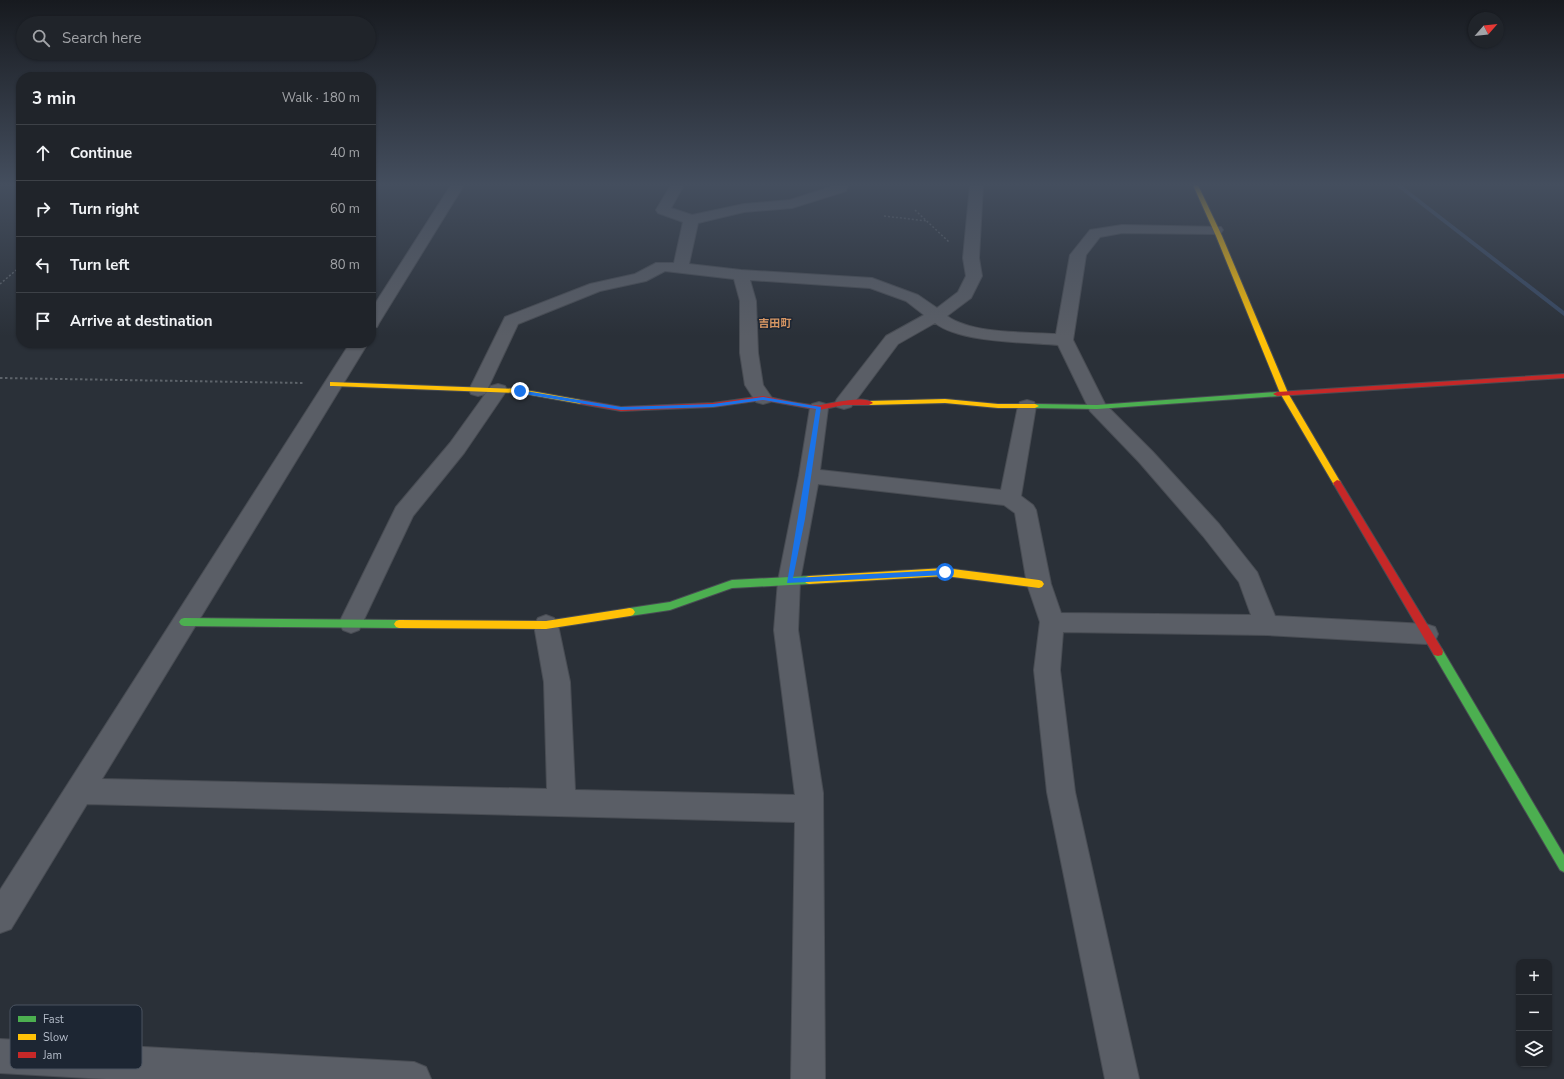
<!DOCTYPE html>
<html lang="en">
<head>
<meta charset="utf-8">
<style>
	body { margin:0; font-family:"Nunito Sans","Noto Sans JP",sans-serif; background:#2d3036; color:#f1f3f6 }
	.controls { position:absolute; right:12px; bottom:12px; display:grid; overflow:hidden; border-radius:8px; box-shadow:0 1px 3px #0004 }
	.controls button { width:36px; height:36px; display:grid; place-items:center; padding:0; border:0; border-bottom:1px solid #3d4147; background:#20242a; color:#f1f3f6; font:20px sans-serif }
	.compass { position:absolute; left:1468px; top:12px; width:36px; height:36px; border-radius:50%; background:#20242a; box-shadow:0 1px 3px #0004; rotate:62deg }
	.stop { position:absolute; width:12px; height:12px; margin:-9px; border:3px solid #1a73e8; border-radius:50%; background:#fff }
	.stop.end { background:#1a73e8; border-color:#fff; box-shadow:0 1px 4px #0008 }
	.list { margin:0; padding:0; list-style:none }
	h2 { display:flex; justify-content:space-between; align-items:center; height:52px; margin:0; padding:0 16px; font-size:17px }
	h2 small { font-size:13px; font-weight:400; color:#a2a4a8 }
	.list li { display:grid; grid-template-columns:26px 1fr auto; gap:12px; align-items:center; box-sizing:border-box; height:56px; padding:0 16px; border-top:1px solid #3d4147 }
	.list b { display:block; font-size:15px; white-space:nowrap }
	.list em { font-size:13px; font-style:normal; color:#a2a4a8 }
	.icon { flex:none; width:22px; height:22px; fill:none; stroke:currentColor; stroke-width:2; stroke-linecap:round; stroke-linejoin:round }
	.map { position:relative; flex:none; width:1564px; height:1079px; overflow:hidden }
	.search { position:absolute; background:#20242a; box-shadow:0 1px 3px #0004; left:16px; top:16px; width:360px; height:44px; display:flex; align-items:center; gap:10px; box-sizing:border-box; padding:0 14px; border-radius:22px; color:#a2a4a8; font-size:15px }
	.panel { position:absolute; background:#20242a; box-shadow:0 1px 3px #0004; left:16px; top:72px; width:360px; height:276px; border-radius:16px }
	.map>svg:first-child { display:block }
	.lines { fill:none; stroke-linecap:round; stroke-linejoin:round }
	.stream { fill:#384963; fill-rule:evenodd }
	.street-casing { stroke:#484c53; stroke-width:2 }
	.fast-casing { stroke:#484c53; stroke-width:2 }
	.slow-casing { stroke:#484c53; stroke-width:2 }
	.jam-casing { stroke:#484c53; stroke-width:2 }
	.path-far1 { stroke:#5d636a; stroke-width:1.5; stroke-dasharray:2 2; stroke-linecap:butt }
	.path { stroke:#5d636a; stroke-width:2; stroke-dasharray:2.5 2.5; stroke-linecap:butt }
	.street { fill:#5a5e66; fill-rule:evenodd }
	.fast { fill:#4caf50; fill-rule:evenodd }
	.slow { fill:#ffc107; fill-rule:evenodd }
	.jam { fill:#c62828; fill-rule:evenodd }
	.route { fill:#1a73e8 }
	.labels { text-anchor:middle; stroke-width:3; stroke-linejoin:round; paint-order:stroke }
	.far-quarter-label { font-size:11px; font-weight:bold; fill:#d59563; stroke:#1d2633 }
	.key { fill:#1d2633; stroke:#4a5360; stroke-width:1 }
	.key-label { font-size:11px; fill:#b4bcc9 }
</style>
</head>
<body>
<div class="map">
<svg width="1564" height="1079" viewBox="0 0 1564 1079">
	<rect width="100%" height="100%" fill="#2a3038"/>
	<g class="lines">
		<path class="stream" d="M1395,185H1401L1564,311V316Z"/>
		<g class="street-casing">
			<path id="street" d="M451,185H464L379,323L377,327L371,328V310Z
				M671,185H684L671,208L692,215L744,204L790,200L836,185H848L846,191L792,208L744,212L698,223L689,264L741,270L872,278L918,295L937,308L958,292L966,276L963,258L970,185H983L979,258L982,276L971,298L947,316C972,334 1026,332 1056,334L1070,255L1090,230L1122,225L1221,227L1223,230L1221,233L1216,234L1122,233L1100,237L1086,255L1073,340L1105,404L1153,452L1219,524L1257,572L1275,616L1426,624L1435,627L1438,634L1435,641L1426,644L1267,635L1063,632L1060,670L1075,792L1139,1079H1105L1047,792L1034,670L1040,622L1027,584L1015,513L1004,505L818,484L800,581L798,630L823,793L825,1079H791L795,822L87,804L11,929L0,933V890L350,343H368L102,779L547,789L544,682L534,625L538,618L546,615L554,618L558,625L570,682L575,790L795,795L774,630L778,581L799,476L810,408L812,404L819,402L826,404L828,408L820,470L1001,490L1018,406L1020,402L1027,400L1034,402L1036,406L1021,496L1033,505L1036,510L1051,584L1061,613L1251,615L1239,582L1203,536L1139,462L1090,411L1058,345C1024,342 961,343 935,323L898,344L851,407L844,409L837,407L835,403L837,399L886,336L924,315L906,301L870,288L750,280L756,301L758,353L763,385L772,398L770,402L763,404L756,402L745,385L740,353V301L734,279L665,271L646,281L600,291L518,324L487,390L485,394L478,396L471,394L469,390L505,317L590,284L635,274L656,263H674L683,222L658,213L656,210Z
				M498,384L505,386L507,390L464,453L413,516L359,630L351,633L343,630L339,623L396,507L450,443L491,386Z
				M0,1039L414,1062L426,1067L431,1079H106L0,1073Z"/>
		</g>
		<g class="fast-casing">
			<path id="fast" d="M1277,392H1280V396L1097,409L1035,408L1031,406L1035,404L1097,405Z
				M809,576L812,577L814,580L812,583L809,584L732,588L670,610L630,616L627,615L625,612L627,609L630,608L670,602L732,580Z
				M184,618L399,620L402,621L404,624L402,627L399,628L184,626L181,625L179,622L181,619Z
				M1438,648L1442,649L1564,855V872L1560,870L1434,655L1433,652L1434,649Z"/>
		</g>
		<g class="slow-casing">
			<path id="slow" d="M1193,185H1198L1222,236L1288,393L1341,483L1340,485H1334L1280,393L1216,236Z
				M330,382L520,389L581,400L585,402L581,404L520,393L333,386H330Z
				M945,399L998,404H1035L1039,406L1035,408H998L945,403L869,405L865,403L869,401Z
				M945,568L1039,580L1042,581L1044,584L1042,587L1039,588L945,576L809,584L806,583L804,580L806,577L809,576Z
				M630,608L633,609L635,612L633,615L630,616L546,629L399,628L396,627L394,624L396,621L399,620L546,621Z"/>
		</g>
		<g class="jam-casing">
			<path id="jam" d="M1564,374V378L1277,396L1273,394L1277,392Z
				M763,396C776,398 810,407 821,405C833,403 864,395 873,403L869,405H844L819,410L763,400L713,407L621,411L581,404L577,402L581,400L621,407L713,403Z
				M1337,480L1340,481L1442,649L1443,652L1442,655L1438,656L1434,655L1333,483Z"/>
		</g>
		<path class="path-far1" d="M915,210L949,242
			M884,216L927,221
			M0,284L21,266"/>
		<path class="path" d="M0,378L305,383"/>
		<use href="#street" class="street"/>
		<use href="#fast" class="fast"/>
		<use href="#slow" class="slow"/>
		<use href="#jam" class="jam"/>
	</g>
	<linearGradient id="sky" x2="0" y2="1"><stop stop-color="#171a1f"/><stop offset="0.55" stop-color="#444e5e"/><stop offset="1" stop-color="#444e5e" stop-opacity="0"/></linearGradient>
	<rect width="1564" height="336" fill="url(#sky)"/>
	<path class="route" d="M520,390L621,407L713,404L763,397L821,407L805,519L793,578L945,570L949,572L945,575L787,583L816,409L763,400L713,407L621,410L518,393Z"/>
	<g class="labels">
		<g class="far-quarter-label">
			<text x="775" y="327">吉田町</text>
		</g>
	</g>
	<rect x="10" y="1005" width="132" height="64" rx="6" class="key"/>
	<rect x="18" y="1016" width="18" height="6" fill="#4caf50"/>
	<rect x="18" y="1034" width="18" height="6" fill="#ffc107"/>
	<rect x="18" y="1052" width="18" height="6" fill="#c62828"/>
	<g class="key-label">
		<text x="43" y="1023">Fast</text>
		<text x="43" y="1041">Slow</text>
		<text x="43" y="1059">Jam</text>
	</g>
</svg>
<div class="controls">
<button>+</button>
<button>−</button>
<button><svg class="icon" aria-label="layers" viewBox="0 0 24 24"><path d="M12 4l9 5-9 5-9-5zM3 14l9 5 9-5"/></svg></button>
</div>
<svg class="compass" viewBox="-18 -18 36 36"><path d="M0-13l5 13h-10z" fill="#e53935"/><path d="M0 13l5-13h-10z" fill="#a2a4a8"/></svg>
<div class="stop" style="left:945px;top:572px"></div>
<div class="stop end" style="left:520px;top:391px"></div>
<div class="search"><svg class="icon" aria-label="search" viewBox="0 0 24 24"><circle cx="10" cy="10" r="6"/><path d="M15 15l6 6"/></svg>Search here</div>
<section class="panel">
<h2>3 min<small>Walk · 180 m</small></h2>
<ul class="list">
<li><svg class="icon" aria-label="ahead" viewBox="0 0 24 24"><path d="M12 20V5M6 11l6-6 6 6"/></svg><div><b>Continue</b></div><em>40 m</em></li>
<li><svg class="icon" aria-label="right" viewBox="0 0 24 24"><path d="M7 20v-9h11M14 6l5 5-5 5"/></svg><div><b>Turn right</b></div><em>60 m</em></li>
<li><svg class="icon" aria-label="left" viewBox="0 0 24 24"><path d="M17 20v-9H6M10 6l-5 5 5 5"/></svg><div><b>Turn left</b></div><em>80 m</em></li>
<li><svg class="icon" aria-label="arrive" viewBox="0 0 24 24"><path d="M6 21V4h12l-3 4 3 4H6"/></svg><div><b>Arrive at destination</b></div></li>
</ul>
</section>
</div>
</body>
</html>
